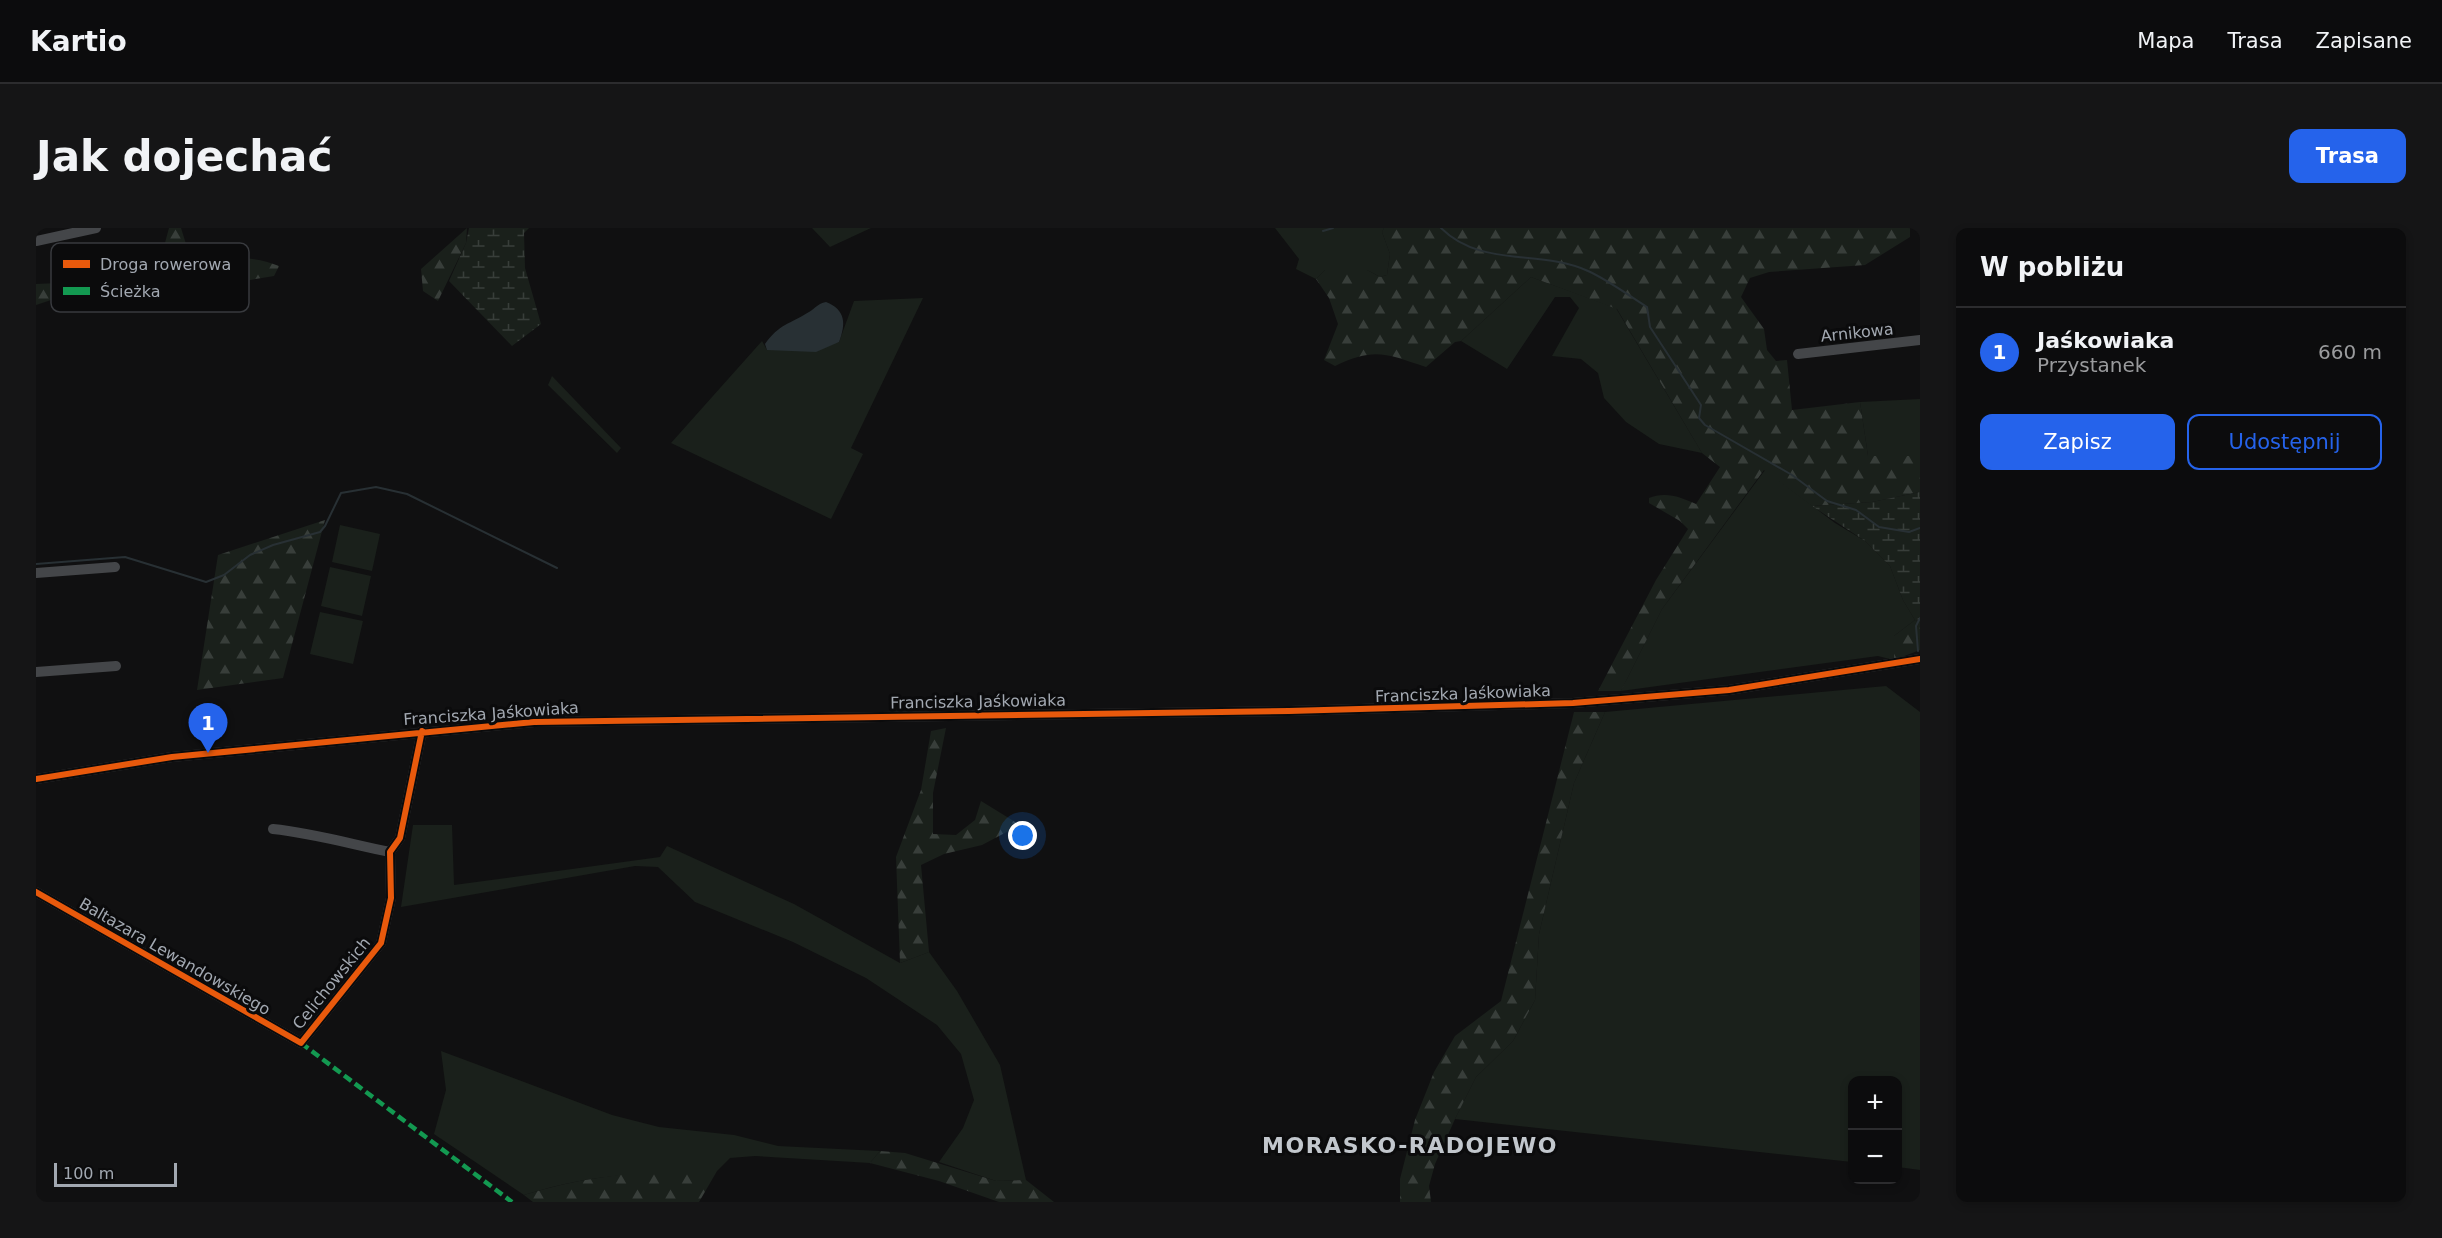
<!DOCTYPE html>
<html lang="pl">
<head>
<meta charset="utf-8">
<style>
	body { margin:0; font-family:"DejaVu Sans",sans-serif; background:#151516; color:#f1f3f6 }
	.controls { position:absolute; right:18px; bottom:18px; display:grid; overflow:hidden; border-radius:12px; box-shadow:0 3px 9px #0003 }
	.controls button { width:54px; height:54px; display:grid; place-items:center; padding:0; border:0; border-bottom:2px solid #2c2c2e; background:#0c0c0d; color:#f1f3f6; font:30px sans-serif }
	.scale { position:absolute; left:18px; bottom:15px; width:123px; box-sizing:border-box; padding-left:6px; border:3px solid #a2a8b1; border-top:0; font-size:16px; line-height:21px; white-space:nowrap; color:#a2a8b1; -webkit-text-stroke:4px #0b0b0c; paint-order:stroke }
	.you { position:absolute; left:987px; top:608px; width:21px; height:21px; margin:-15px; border:4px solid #fff; border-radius:50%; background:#1a73e8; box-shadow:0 0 0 9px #1a73e833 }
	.badge { display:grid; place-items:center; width:39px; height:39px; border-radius:50%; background:#2563eb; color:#fff; font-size:20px; font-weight:700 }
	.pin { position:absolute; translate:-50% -50px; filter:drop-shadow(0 2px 3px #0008) }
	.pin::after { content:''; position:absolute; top:32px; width:21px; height:18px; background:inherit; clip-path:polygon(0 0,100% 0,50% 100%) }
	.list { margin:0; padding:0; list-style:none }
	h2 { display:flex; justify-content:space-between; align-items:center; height:78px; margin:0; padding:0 24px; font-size:26px }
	h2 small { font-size:20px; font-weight:400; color:#9a9b9d }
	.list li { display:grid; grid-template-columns:39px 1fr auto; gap:18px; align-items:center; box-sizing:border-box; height:90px; padding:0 24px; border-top:2px solid #2c2c2e }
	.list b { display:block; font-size:22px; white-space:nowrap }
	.list p { margin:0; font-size:20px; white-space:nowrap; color:#9a9b9d }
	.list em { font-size:20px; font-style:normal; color:#9a9b9d }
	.actions { display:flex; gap:12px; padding:18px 24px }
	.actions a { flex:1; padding:14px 0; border:2px solid #2563eb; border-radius:12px; text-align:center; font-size:21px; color:#2563eb }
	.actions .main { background:#2563eb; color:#fff }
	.map { position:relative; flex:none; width:1884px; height:974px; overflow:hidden; border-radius:12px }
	header { display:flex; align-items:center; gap:36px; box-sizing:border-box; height:84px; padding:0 30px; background:#0c0c0d; border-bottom:2px solid #2c2c2e }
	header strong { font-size:28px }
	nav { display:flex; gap:33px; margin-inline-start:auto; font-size:21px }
	.intro { display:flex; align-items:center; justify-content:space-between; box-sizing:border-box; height:144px; padding:0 36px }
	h1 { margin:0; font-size:42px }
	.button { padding:15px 27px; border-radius:12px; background:#2563eb; color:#fff; font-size:21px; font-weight:700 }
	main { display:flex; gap:36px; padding:0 36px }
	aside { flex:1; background:#0c0c0d; border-radius:12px; box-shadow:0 3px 9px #0003 }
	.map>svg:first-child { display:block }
	.grass { fill:#1a201b }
	.forest { fill:url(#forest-firs) }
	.wetland { fill:url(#wetland-marsh) }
	.water { fill:#283034 }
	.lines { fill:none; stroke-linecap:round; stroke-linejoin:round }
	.stream { stroke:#283034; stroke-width:2 }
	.minor { stroke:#444649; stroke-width:10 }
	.quiet { stroke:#139951; stroke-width:4.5; stroke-dasharray:9 4.5; stroke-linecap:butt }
	.cycleway-casing { stroke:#0b0b0c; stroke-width:10 }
	.cycleway { stroke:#e8590c; stroke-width:6 }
	.labels { text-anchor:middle; stroke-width:6; stroke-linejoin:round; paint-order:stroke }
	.street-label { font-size:16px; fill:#a2a8b1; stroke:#0b0b0c }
	.district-label { font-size:22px; font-weight:bold; letter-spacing:1.5px; fill:#c2c7cd; stroke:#0b0b0c }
	.key { fill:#0b0b0c; stroke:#383a3e; stroke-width:1.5 }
	.key-label { font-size:16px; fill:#a2a8b1 }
</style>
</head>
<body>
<header>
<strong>Kartio</strong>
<nav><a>Mapa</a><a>Trasa</a><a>Zapisane</a></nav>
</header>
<div class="intro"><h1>Jak dojechać</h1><a class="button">Trasa</a></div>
<main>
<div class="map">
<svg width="1884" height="974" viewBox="0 0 1884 974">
	<defs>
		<pattern id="forest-firs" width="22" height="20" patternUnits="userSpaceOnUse" patternTransform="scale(1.5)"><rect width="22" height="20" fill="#1a201b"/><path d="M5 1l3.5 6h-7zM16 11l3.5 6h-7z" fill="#383e3a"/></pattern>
		<pattern id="wetland-marsh" width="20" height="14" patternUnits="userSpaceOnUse" patternTransform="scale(1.5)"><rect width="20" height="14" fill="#1a201b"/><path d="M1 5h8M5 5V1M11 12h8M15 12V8" fill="none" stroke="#383e3a"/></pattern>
	</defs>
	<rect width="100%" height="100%" fill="#101011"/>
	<path class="grass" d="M776,0H835L794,19Z
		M1239,0H1348L1346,4L1354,26L1351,47L1344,49L1331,42H1289L1280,51L1260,41L1263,31Z
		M1495,49L1580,80L1666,225L1623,216L1590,194L1568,170L1562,145L1545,131L1516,128L1543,80L1534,69H1519L1471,141L1425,113Z
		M887,70L815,220L827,226L795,291L635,215L726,113L731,122L803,114L818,73Z
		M516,148L585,220L581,225L512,157Z
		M1884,171V228H1832L1824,174Z
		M1729,242L1799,295L1829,313L1854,338L1867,372L1879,392L1858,408V432L1842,428L1585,463L1626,381Z
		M304,297L344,306L336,343L296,334Z
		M294,339L335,348L326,388L285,378Z
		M284,384L327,393L317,436L274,426Z
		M1850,458L1884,484V942L1862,939V852H1816V934L1419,891L1440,849L1477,813L1499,772L1503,706L1538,555L1569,484Z
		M377,597H416L418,657L624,629L631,618L758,676L864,735L893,724L921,763L964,837L990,952L960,953L903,934L927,900L938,872L925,826L901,797L830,750L757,714L659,674L622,639L599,638L365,679Z
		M405,823L576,887L623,899L698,907L742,918L844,923L834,935L719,928L694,930L681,943C609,945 558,945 488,967L398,906L410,862Z"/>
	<path class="forest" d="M133,0H145L150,16C182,35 210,24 243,38L238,48L214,52L195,63L173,62L164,56L141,57L133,51L126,26Z
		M431,0L430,15L402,73L387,63L385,41Z
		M1348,0H1874V9L1829,37L1733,44L1714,50L1705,69L1728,101L1731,122L1740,133L1751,132L1756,182L1824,174L1832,228H1884V264L1836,274L1776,278L1728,242L1626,381L1585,463H1562L1620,352L1652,301L1644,293L1613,275V270C1629,263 1645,269 1660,276L1684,239L1666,225L1581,81L1495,49L1425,113L1419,114L1390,139C1350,126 1339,119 1299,138L1288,132L1302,96L1293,70L1280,51L1289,42H1331L1344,49L1351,47L1354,26L1346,4Z
		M48,54L61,68L27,77L15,72L0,77V56Z
		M289,292L247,450L161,462L182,327Z
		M1879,392L1884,393V422L1858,432V408Z
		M1538,484H1569L1538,555L1503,706L1499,772L1477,813L1440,849L1419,891L1399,936L1393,958L1395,974H1364V951L1379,892L1398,844L1419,808L1465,773Z
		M910,500L897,565V606L920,607L939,592L945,573L984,597L946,617L908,626L885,637L893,724L864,735L860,629L885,562L895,503Z
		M844,923L869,925L960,953L990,952L1018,974H963L903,953L834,935Z
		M641,942L681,943L663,974H497L488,967C539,951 588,945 641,942Z"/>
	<path class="wetland" d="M433,0H493L488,5L489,40L505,96L476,118L413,53L430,15Z
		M1884,264V393L1879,392L1867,372L1854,338L1829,313L1776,278L1836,274Z"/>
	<path class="water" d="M790,74C810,82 810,96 803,114L780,124L731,122L729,116C743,96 754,96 773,84C780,80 781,76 790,74Z"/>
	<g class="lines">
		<path class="stream" d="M1405,0C1445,40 1504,21 1552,43C1572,52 1592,67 1611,79L1614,99L1665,177L1663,190L1669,197L1756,247L1791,273L1820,282L1843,299L1873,304L1884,300
			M1287,3L1297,0
			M0,336L89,329L170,354L188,347L214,327L237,317L284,304L289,298L305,265L340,259L371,266L521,340
			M1882,423L1880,398L1884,390"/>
		<path class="minor" d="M0,13L60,0
			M1762,126L1884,112
			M0,345L79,339
			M0,444L80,438
			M0,551L136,529L498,494L1253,483L1537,475L1693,462L1884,431
			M237,601C276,605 315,616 354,624
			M0,664L265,815L345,715L355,670L354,624L364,610L386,503"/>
		<path class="quiet" d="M265,815L476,974"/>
		<g class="cycleway-casing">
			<path id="cycleway" d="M0,551L136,529L498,494L1253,483L1537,475L1693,462L1884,431
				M0,664L265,815L345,715L355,670L354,624L364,610L386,503"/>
		</g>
		<use href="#cycleway" class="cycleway"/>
	</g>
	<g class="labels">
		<g class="street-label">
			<text transform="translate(1821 104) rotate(-6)" y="6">Arnikowa</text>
			<text transform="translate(1427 465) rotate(-2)" y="6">Franciszka Jaśkowiaka</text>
			<text transform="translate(942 473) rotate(-1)" y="6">Franciszka Jaśkowiaka</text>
			<text transform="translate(455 485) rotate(-4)" y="6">Franciszka Jaśkowiaka</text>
			<text transform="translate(139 728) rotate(30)" y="6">Baltazara Lewandowskiego</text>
			<text transform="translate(295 755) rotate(-51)" y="6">Celichowskich</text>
		</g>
		<g class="district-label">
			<text x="1374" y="925">MORASKO-RADOJEWO</text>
		</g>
	</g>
	<rect x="15" y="15" width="198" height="69" rx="9" class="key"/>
	<rect x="27" y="32" width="27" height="8" fill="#e8590c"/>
	<rect x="27" y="59" width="27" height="8" fill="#139951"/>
	<g class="key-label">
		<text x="64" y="42">Droga rowerowa</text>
		<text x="64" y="69">Ścieżka</text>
	</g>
</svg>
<div class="controls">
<button>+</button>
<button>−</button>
</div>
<div class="scale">100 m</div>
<div class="you"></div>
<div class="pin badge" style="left:172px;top:525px">1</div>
</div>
<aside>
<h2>W pobliżu<small></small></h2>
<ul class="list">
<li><span class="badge">1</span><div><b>Jaśkowiaka</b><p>Przystanek</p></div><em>660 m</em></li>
</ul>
<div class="actions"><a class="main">Zapisz</a><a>Udostępnij</a></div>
</aside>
</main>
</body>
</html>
